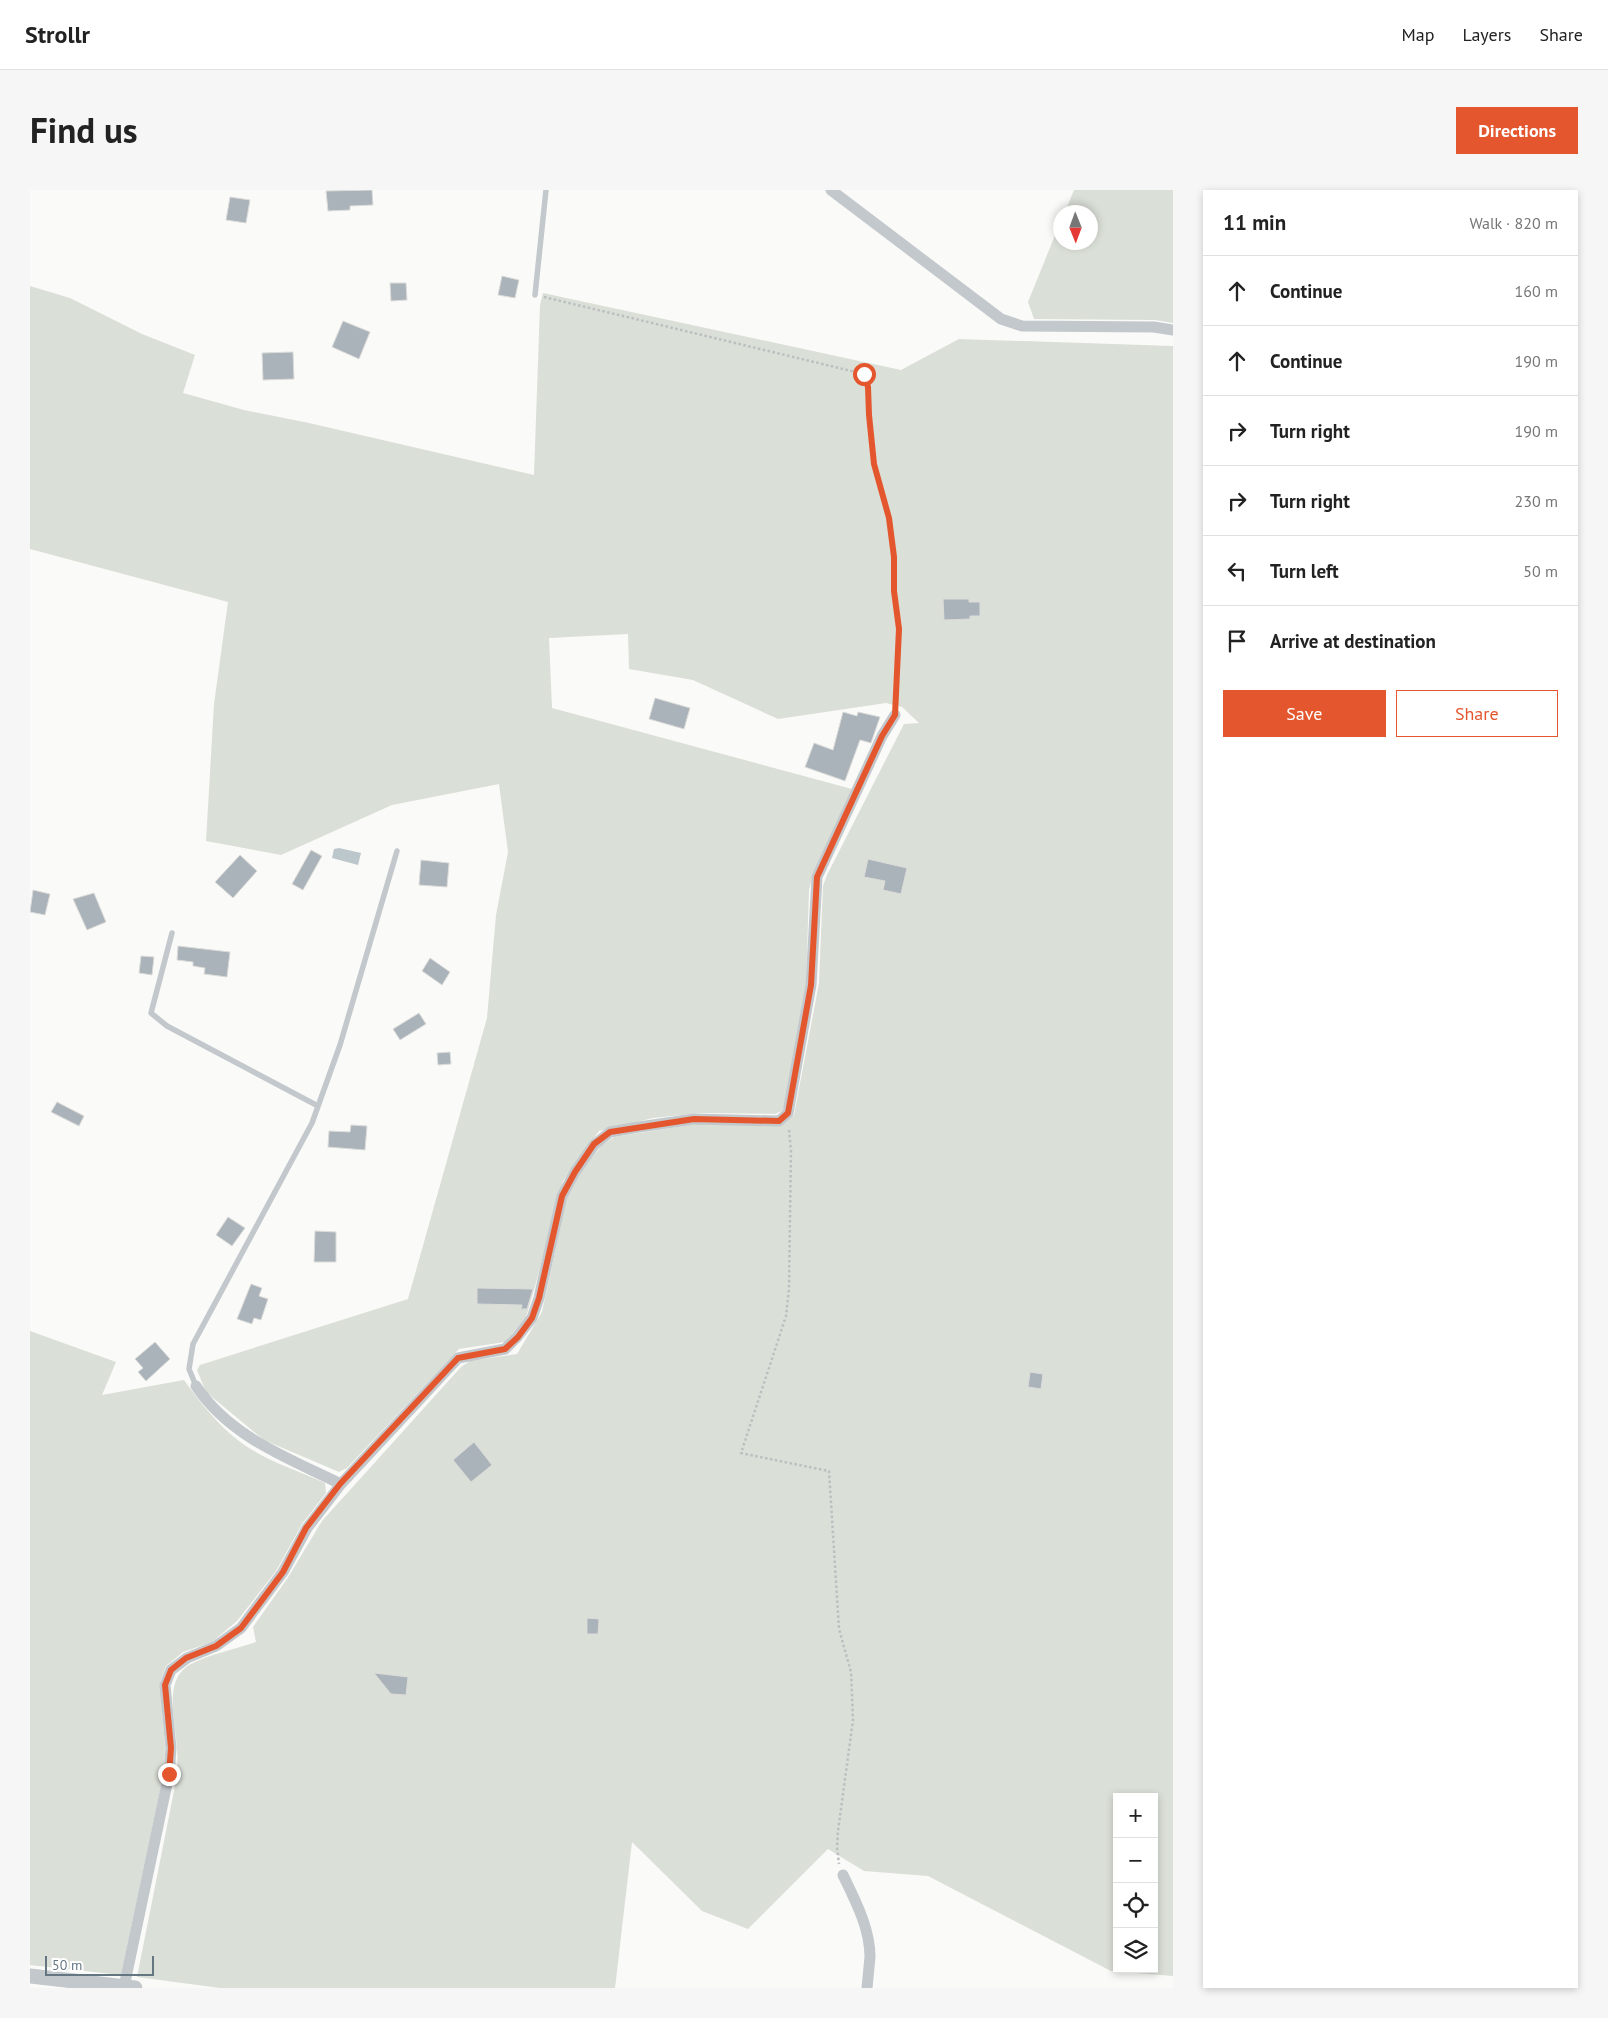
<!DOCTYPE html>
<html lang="en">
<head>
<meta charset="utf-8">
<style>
	body { margin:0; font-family:"PT Sans",sans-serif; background:#f6f6f6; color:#222 }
	.controls { position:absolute; right:15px; bottom:15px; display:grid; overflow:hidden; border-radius:0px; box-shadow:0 2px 8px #0003 }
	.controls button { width:45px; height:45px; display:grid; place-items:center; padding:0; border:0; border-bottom:1px solid #e0e0e0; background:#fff; color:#222; font:25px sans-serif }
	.compass { position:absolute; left:1023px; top:15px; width:45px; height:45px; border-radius:50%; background:#fff; box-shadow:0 2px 8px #0003; rotate:179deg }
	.scale { position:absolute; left:15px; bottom:12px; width:109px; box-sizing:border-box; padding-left:5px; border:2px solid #657683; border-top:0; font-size:14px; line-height:18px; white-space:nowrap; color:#657683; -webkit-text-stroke:4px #fff; paint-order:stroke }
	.stop { position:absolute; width:15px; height:15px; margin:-11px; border:4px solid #e4572e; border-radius:50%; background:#fff }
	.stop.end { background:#e4572e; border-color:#fff; box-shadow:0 1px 5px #0008 }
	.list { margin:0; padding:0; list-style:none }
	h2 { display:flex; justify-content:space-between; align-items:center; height:65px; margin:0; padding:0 20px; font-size:21px }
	h2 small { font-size:16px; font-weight:400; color:#767676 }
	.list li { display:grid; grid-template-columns:32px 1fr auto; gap:15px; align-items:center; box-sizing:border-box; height:70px; padding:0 20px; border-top:1px solid #e0e0e0 }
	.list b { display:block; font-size:19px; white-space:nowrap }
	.list em { font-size:16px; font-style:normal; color:#767676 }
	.actions { display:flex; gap:10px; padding:15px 20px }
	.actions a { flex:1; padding:11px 0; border:1px solid #e4572e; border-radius:0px; text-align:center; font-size:18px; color:#e4572e }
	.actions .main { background:#e4572e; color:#fff }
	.icon { flex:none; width:28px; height:28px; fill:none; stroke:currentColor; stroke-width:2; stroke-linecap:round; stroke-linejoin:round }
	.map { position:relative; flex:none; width:1143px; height:1798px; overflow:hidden; border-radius:0px }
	header { display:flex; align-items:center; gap:30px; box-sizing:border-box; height:70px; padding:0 25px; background:#fff; border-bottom:1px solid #e0e0e0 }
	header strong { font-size:24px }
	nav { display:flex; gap:28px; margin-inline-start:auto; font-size:18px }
	.intro { display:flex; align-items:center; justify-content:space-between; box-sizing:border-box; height:120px; padding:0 30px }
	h1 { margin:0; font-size:35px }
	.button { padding:12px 22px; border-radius:0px; background:#e4572e; color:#fff; font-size:18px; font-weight:700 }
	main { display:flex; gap:30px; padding:0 30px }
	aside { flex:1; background:#fff; border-radius:0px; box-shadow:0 2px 8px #0003 }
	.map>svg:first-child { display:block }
	.green { fill:#dadfd7; fill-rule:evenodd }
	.water { fill:#bbc7cb }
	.building { fill:#aab3b9; stroke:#dcdcda }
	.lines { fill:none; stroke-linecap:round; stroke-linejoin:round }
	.path { stroke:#bbbfc2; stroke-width:2.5; stroke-dasharray:2.5 2.5; stroke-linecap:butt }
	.service { stroke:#c3c8cc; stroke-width:5.5 }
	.minor { stroke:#c3c8cc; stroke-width:11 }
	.tertiary { stroke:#c3c8cc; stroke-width:15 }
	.route { stroke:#e4572e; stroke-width:6 }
</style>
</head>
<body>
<header>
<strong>Strollr</strong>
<nav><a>Map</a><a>Layers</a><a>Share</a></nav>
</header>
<div class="intro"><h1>Find us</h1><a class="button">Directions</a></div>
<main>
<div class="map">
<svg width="1143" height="1798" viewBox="0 0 1143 1798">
	<rect width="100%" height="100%" fill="#fafaf8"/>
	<path class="green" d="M1044,0H1143V133L1125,130L1004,129L998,112L1030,33V52H1060V22H1035Z
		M0,96L40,108L112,144L165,165L153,203L214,220L279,233L504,285L510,115L513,103L871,180L929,149L1143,156V1786L1081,1781L898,1686L834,1681L798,1659L718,1739L672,1721L602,1652L585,1798H190L107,1787L147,1586C147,1577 148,1568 147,1559C146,1532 132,1489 161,1474C180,1464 206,1459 226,1452L223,1437L257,1389L292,1331L431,1177L440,1171L487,1164L512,1122L537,1007L549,984L571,956L584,947L666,934L753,933L764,925L789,793L793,696L797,685L874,534L889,533L872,517L856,513L748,529L663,490L599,479L598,444L519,448L522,518L822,599L783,684L779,700L776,794L756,914L752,921L745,924L671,923L623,928L569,941L533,991L506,1093L496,1127L475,1152L429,1159L317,1278L309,1282L234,1250L176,1202L167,1180L170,1175L378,1109L457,828L466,725L478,662L469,594L362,615L251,665L176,651L184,514L198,412L0,359ZM1087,1607H1124V1779H1087Z
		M0,1141L86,1172L72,1205L154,1190C173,1217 195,1244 224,1261C246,1274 271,1282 295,1293L296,1303L272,1334L246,1381L207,1431L182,1452L153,1462L136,1476L130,1492L135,1556L134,1582L91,1785L0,1775Z"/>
	<path class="water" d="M309,658L331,663L328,675L302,668L304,659Z"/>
	<path class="building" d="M342,0L343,15L320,16V20L298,21L296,1Z
		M200,7L220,10L216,33L196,30Z
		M472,86L489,90L485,108L468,105Z
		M360,93H376L377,110L361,111Z
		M313,131L340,142L329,169L302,157Z
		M263,162L264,189L233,190L232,163Z
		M913,409H939V412H950V426H940V429L914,430Z
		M625,508L660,518L654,539L619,529Z
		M813,522L827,526L828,522L850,527L841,553L830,550L815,591L775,577L784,553L803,560Z
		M281,660L292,666L273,700L262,694Z
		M210,665L227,681L203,708L185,692Z
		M838,669L877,678L871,704L853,700L855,691L834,687Z
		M391,670L419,673L417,697L389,695Z
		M3,700L20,704L15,725L0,722Z
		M64,703L76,732L57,740L43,709Z
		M148,756L200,762L197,787L174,784L175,778L163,776V772L147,770Z
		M111,766L124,767L122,785L109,783Z
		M400,768L420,782L412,795L392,781Z
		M389,823L396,834L370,850L363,839Z
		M420,862L421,874L408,875L407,863Z
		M27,912L54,926L49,936L21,922Z
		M321,935L337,936L335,960L298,957L299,941L320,942Z
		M198,1027L215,1038L202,1056L186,1045Z
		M285,1041L306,1042V1072H284Z
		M221,1094L232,1098L229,1106L238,1109L231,1130L224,1128L222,1134L207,1129Z
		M447,1098L503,1099L497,1119H491L492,1115L447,1114Z
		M125,1152L140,1169L116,1191L108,1182L113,1178L105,1169Z
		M1000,1182L1013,1184L1011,1199L998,1197Z
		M444,1252L462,1275L441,1292L423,1270Z
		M557,1428L569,1429L568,1444H557Z
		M344,1483L378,1487L376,1505L361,1504Z"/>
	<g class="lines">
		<path class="path" d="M514,107L834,184L838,197L839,225L844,274L859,327L864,367L865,401L869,439L865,513
			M759,940L761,961L759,1099L756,1126L711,1263L799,1281L809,1439L821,1482L823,1530L808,1641L807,1657L809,1674"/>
		<path class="service" d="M505,105L516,0
			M142,743L121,823L137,836L288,916
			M166,1196L159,1179L163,1154L282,933L310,855L367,661"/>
		<path class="minor" d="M801,0L971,129L992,136L1124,137L1143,140
			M166,1196C200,1247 258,1268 311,1294
			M813,1685C825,1710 840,1738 840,1767C839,1777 838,1788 837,1798
			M94,1797L139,1584L141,1558L135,1495L141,1480L157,1468L186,1456L211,1438L253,1382L277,1338L311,1294L428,1168L475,1159L487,1147L502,1128L509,1108L532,1006L545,982L564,955L580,942L609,937L664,929L749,931L758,923L781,795L787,687L852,546L865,525"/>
		<path class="tertiary" d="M0,1786L105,1798"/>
	</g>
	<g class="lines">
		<path class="route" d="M139,1584L141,1558L135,1495L141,1480L156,1468L186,1456L211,1438L253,1382L276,1338L310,1294L428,1168L475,1159L488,1147L502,1128L509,1108L532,1006L545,982L564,954L580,942L664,929L749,931L758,923L781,795L787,687L852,546L865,525L869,439L864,401V367L859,328L844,274L839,225L838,197L834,184"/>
	</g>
</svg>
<div class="controls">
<button>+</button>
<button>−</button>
<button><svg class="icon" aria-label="locate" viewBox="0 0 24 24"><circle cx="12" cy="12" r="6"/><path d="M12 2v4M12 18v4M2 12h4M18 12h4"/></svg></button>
<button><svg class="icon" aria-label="layers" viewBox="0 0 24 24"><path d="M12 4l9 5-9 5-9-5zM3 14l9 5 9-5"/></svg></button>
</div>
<svg class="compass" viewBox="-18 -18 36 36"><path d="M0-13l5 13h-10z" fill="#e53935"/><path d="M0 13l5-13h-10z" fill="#767676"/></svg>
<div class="scale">50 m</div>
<div class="stop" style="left:834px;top:184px"></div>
<div class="stop end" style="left:139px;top:1584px"></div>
</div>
<aside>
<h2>11 min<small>Walk · 820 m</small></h2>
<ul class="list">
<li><svg class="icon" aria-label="ahead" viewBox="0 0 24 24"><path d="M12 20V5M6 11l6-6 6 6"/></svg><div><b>Continue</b></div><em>160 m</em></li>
<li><svg class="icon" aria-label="ahead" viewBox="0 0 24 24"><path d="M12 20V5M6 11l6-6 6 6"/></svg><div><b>Continue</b></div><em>190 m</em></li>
<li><svg class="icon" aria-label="right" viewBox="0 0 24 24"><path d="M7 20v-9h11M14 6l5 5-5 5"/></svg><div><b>Turn right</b></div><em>190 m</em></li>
<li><svg class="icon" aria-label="right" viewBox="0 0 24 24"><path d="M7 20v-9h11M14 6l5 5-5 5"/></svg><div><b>Turn right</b></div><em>230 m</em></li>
<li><svg class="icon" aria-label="left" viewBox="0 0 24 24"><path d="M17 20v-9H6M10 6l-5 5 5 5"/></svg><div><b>Turn left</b></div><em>50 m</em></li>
<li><svg class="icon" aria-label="arrive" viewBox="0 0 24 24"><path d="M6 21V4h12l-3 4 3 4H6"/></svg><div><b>Arrive at destination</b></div></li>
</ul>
<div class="actions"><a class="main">Save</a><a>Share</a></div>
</aside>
</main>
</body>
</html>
